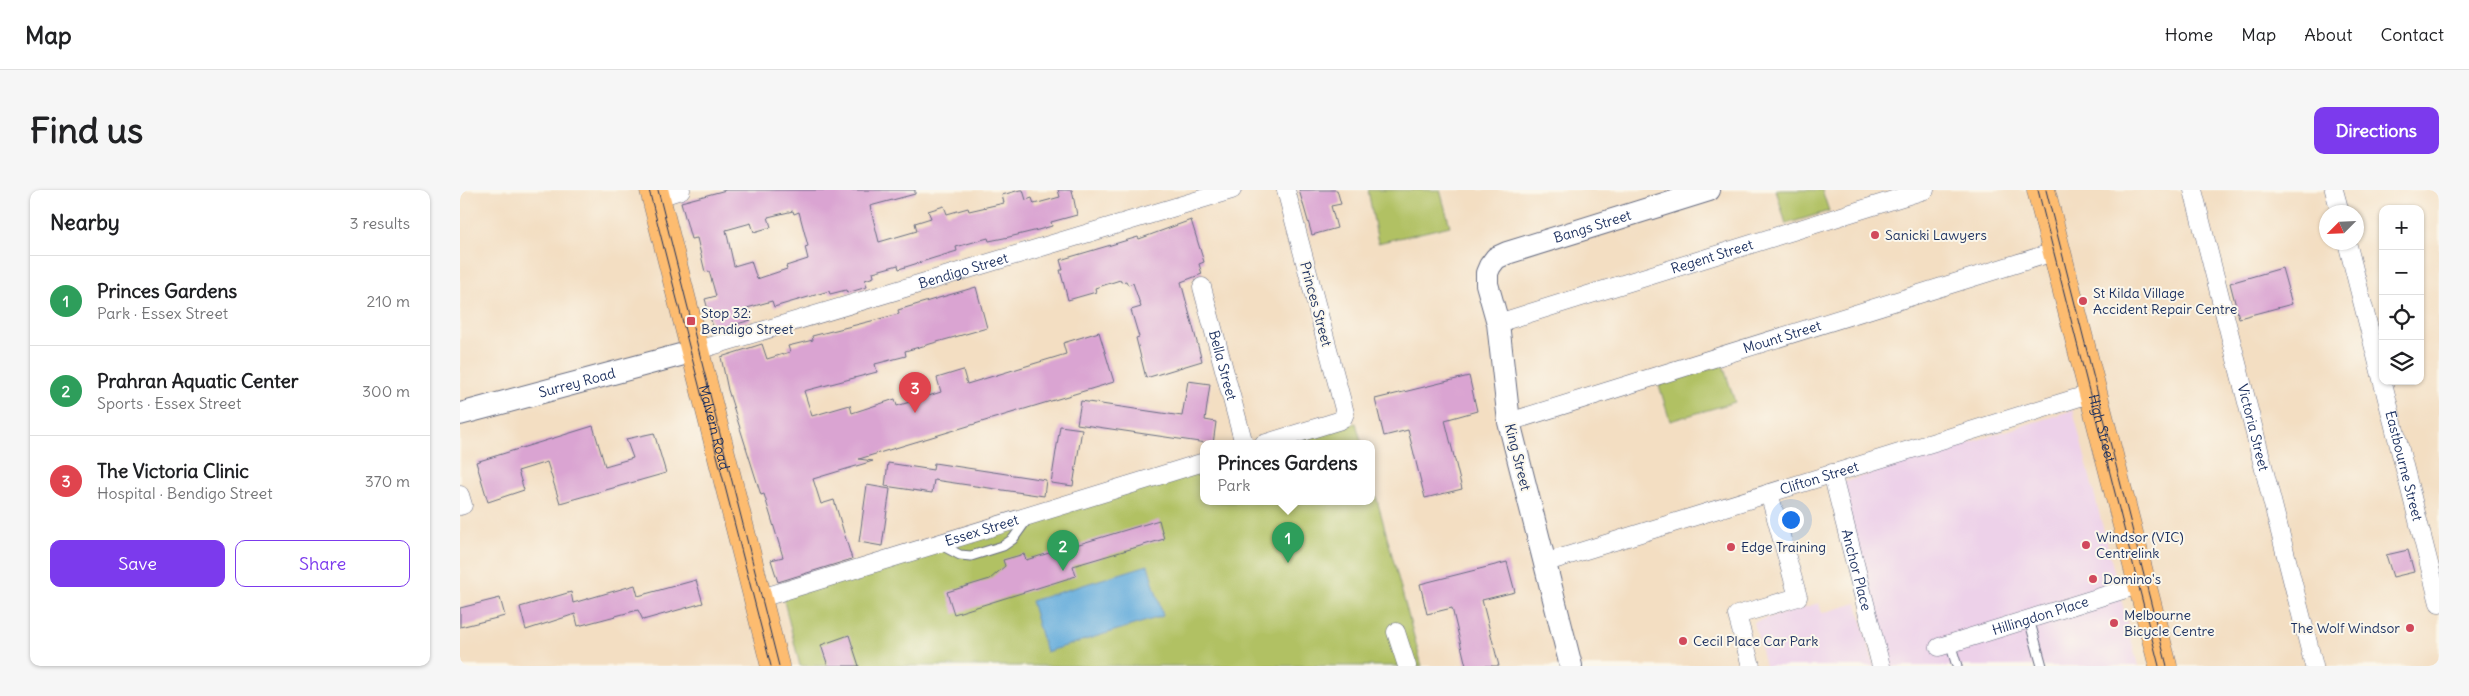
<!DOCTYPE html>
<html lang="en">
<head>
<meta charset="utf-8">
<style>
	body { margin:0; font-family:Delius,sans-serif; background:#f6f6f6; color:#202124 }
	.controls { position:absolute; right:15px; top:15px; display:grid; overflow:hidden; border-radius:10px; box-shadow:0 1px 4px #0004 }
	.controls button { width:45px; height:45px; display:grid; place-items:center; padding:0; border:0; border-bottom:1px solid #e0e0e0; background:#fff; color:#202124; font:25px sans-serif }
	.compass { position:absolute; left:1859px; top:15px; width:45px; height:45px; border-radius:50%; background:#fff; box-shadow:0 1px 4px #0004; rotate:246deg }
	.you { position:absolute; left:1330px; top:329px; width:18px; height:18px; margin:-12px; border:4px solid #fff; border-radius:50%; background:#1a73e8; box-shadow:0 0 0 8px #1a73e833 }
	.badge { display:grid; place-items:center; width:32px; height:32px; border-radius:50%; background:#7c3aed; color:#fff; font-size:16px; font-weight:700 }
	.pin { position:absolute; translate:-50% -41px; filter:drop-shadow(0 1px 2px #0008) }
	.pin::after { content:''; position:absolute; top:26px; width:18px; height:15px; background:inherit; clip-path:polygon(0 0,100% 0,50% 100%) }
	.popup { position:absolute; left:740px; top:250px; width:175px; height:65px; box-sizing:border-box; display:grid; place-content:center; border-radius:10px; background:#fff; filter:drop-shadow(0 1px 4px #0005); font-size:16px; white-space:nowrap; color:#757577 }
	.popup b { font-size:19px; color:#202124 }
	.popup::after { content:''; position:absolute; left:50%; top:100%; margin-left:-10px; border:10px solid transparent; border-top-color:#fff }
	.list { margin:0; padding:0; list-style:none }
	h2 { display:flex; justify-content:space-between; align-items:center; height:65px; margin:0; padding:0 20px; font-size:21px }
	h2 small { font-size:16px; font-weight:400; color:#757577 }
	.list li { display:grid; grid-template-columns:32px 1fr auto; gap:15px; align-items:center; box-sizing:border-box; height:90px; padding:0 20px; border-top:1px solid #e0e0e0 }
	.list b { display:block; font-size:19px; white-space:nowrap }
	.list p { margin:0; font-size:16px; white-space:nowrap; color:#757577 }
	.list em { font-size:16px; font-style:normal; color:#757577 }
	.actions { display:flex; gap:10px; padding:15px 20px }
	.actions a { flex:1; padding:11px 0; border:1px solid #7c3aed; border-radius:10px; text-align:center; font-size:18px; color:#7c3aed }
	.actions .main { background:#7c3aed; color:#fff }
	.icon { flex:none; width:28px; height:28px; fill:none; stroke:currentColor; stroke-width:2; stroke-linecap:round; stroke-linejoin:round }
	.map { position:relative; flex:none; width:1979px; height:476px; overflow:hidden; border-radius:10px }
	header { display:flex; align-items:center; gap:30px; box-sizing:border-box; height:70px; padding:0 25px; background:#fff; border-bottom:1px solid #e0e0e0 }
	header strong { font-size:24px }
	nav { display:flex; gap:28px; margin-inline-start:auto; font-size:18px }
	.intro { display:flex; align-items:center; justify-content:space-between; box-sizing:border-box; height:120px; padding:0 30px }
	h1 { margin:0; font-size:35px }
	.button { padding:12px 22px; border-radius:10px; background:#7c3aed; color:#fff; font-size:18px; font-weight:700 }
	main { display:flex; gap:30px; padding:0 30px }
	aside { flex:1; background:#fff; border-radius:10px; box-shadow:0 1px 4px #0004 }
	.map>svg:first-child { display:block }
	.built { fill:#edd1e9 }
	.green { fill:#b1c164; stroke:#667861 }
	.water { fill:#64acdb; stroke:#406e9c }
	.building { fill:#daa4d2; fill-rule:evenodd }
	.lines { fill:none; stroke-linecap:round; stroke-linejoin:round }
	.service-casing { stroke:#676c81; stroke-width:11 }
	.minor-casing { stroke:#676c81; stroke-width:19 }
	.tertiary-casing { stroke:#676c81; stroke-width:24 }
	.primary-casing { stroke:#676c81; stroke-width:29 }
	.service { stroke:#fff; stroke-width:9 }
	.minor { stroke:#fff; stroke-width:18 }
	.tertiary { stroke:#fff; stroke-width:22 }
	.primary { stroke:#fdbc6f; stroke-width:28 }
	.tram { stroke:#1b2f5e; stroke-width:1 }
	.poi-dot { fill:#d1495b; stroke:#fbf7ec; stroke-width:2 }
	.labels { text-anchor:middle; stroke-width:4; stroke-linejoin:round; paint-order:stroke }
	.street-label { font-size:14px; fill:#1b2f5e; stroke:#fbf7ec }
	.poi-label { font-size:14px; fill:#1b2f5e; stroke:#fbf7ec; text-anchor:start }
</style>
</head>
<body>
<header>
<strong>Map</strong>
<nav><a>Home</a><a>Map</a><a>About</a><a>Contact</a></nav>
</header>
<div class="intro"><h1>Find us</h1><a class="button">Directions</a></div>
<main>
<aside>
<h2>Nearby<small>3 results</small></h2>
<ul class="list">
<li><span class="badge" style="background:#2e9e5b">1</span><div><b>Princes Gardens</b><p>Park · Essex Street</p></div><em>210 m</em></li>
<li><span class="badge" style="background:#2e9e5b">2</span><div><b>Prahran Aquatic Center</b><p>Sports · Essex Street</p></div><em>300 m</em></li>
<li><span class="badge" style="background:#e0444e">3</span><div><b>The Victoria Clinic</b><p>Hospital · Bendigo Street</p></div><em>370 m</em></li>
</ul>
<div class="actions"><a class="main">Save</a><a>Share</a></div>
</aside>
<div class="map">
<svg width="1979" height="476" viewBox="0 0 1979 476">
	<rect width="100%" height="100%" fill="#fbf7ec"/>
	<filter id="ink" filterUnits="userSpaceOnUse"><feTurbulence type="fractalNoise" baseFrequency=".02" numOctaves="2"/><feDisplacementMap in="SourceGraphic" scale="10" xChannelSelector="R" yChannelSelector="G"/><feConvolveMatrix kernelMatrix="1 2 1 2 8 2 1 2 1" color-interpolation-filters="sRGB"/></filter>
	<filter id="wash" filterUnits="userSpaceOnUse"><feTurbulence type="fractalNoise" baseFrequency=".0096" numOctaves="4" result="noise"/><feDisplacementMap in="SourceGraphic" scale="20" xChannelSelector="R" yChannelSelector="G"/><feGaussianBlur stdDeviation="1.12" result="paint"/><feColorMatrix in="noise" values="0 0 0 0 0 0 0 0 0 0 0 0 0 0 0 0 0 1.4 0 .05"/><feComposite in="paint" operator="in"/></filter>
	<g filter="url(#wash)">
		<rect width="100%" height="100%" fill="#f3dec2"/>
		<path class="built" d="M1613,220L1678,476H1427L1382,295L1384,292Z
			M1359,413L1362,423L1397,413L1414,476H1305L1294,432Z"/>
		<path class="green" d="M908,0H980L990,36L918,53Z
			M1316,0H1362L1369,21L1326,34Z
			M1263,175L1275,212L1210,231L1199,195Z
			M896,233L902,254H826Z
			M744,279V312H912V291L962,476H340L323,407Z"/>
		<path class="water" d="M688,375L703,426L586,462L571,411Z"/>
		<g id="blocks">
			<path class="building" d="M266,0H455V4L410,16L419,52L457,41L455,33L471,28L468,21L484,16L487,24L508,18L509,21L544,13L542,5L560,0H563L566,10L572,8L574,14L600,7L598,0H612L617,25L591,32L592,36L578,40L549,47L529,51L528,48L496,57L497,61L474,68L439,79L438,75L413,82L414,87L405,90L407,97L387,103L386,100L370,104L369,101L314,117L312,111L287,118L291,130L277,134L278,137L255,144L245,109L256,106L249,81L245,82L237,48L231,49L221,12ZM333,21L334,24L339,22L348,56L345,57L348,69L326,76L327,79L297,89L291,71L274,76L266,40L291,33L294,42L311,37L308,27Z
				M839,0H877L881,14L871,16L877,38L852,45Z
				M731,30L744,72L739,74L742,84L721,92L742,171L686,188L676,148L679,147L671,120L681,117L673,93L668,95L666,91L661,92L660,90L635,98L636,102L608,110L600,80H603L600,70L678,47L679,49Z
				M1822,78L1832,114L1779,128L1770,93Z
				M516,97L527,138L445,161L446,166L415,174L417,182L344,201L352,226L390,215L392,223L435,209L437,216L481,202L477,188L503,180L507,194L606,164L603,153L639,142L654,192L399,269L413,271L353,289L361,314L374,310L392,369L318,392L311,370L323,367L304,304L301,305L268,200L261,167L302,154L307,169L330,162L328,156L353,150L352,146L439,124L438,120Z
				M1009,186L1017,221L985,230L1002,299L965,308L948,240L924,246L915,209Z
				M728,191L750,194L745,230L756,232L753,254L617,234L621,211L722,226Z
				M133,236L145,276L173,268L166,249L194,243L206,283L100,313L87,272L58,281L64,300L28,312L16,272Z
				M600,236L622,239L613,296L591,293Z
				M428,273L473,280L474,273L586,290L584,306L474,290L472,303L425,296Z
				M407,295L430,299L422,356L399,352Z
				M699,330L704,349L613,376L616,386L494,424L487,402L530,389L545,376L543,370L564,364L566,370Z
				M1948,360L1954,382L1933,387L1926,365Z
				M1047,372L1055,402L1022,410L1039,476H1006L992,418L967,424L960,394Z
				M236,390L243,413L183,430L178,420L118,436L115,424L66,440L60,417L111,402L113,413L175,395L178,406Z
				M40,408L45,426L0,437V418Z
				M389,445L399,476H368L361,455Z"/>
		</g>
	</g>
	<g filter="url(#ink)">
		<use href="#blocks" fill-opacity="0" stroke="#676c81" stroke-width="1"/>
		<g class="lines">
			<g class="service-casing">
				<path id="service" d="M479,354L500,365L511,366L543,356L553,349L568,328
					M1569,429L1582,476
					M1490,453L1497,476"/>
			</g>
			<g class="minor-casing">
				<g id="minor">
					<path id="s1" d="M1733,0L1854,476"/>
					<path d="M1874,0L1880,22"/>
					<path d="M196,8L221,0"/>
					<path id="s2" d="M1887,52L1979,413"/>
					<path id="s3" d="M742,97L784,254"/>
					<path id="s4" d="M1038,133L1465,0"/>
					<path id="s5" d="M235,161L772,0"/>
					<path id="s6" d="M1049,232L1597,61"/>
					<path d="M803,254L878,231L883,228L885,223L826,0"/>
					<path id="s7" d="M1372,283L1421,476"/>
					<path d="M0,305L3,315L0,316"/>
					<path id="s8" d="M1084,373L1633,203"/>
					<path id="s9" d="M298,409L744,272"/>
					<path d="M936,442L947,476"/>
					<path id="s10" d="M1479,457L1682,394"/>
					<path d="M1291,476L1277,425L1338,407L1309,303"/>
				</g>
			</g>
			<g class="tertiary-casing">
				<g id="tertiary">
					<path id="s11" d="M0,224L235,161"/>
					<path id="s12" d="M1111,476L1049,232L1038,133L1027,94V83L1030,76L1036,68L1047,63L1249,0"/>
				</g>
			</g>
			<g class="primary-casing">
				<g id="primary">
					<path id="s13" d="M194,0L315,476"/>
					<path id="s14" d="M1581,0L1703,476"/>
				</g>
			</g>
			<use href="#service" class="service"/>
			<use href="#minor" class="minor"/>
			<use href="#tertiary" class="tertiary"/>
			<use href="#primary" class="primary"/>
			<path class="tram" d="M189,0L311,476
				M198,0L319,476
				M1578,0L1699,476
				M1586,0L1707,476"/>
		</g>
	</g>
	<g class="poi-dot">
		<circle cx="1415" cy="45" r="5"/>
		<circle cx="1623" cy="111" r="5"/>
		<rect x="226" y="126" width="10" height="10" rx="2.5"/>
		<circle cx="1626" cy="355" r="5"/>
		<circle cx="1271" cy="357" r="5"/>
		<circle cx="1633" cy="389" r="5"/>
		<circle cx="1654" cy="433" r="5"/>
		<circle cx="1950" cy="438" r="5"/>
		<circle cx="1223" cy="451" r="5"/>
	</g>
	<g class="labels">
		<g class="street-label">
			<text dy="5" stroke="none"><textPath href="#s12" startOffset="522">Bangs Street</textPath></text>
			<text dy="5" stroke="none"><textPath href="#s4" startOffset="224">Regent Street</textPath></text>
			<text dy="5" stroke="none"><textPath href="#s5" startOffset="280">Bendigo Street</textPath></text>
			<text transform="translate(856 114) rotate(75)" y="5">Princes Street</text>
			<text dy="5" stroke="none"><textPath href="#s6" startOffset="286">Mount Street</textPath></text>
			<text dy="5" stroke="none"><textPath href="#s3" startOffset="81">Bella Street</textPath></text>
			<text dy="5" stroke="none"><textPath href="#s11" startOffset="121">Surrey Road</textPath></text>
			<text dy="5" stroke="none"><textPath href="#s13" startOffset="245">Malvern Road</textPath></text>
			<text dy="5" stroke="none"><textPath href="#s14" startOffset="246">High Street</textPath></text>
			<text dy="5" stroke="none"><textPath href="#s1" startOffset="245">Victoria Street</textPath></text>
			<text transform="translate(1058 267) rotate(76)" y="5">King Street</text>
			<text dy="5" stroke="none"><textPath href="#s2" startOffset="231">Eastbourne Street</textPath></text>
			<text dy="5" stroke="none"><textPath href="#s8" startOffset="288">Clifton Street</textPath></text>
			<text dy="5" stroke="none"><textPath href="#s9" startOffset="234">Essex Street</textPath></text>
			<text dy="5" stroke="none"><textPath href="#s7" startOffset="100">Anchor Place</textPath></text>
			<text dy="5" stroke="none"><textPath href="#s10" startOffset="106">Hillingdon Place</textPath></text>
		</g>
		<g class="poi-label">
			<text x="1425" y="50">Sanicki Lawyers</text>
			<text x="1633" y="108">St Kilda Village<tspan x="1633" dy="16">Accident Repair Centre</tspan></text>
			<text x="241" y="128">Stop 32:<tspan x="241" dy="16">Bendigo Street</tspan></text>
			<text x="1636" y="352">Windsor (VIC)<tspan x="1636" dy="16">Centrelink</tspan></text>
			<text x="1281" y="362">Edge Training</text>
			<text x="1643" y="394">Domino's</text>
			<text x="1664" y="430">Melbourne<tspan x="1664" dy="16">Bicycle Centre</tspan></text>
			<text x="1940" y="443" text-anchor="end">The Wolf Windsor</text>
			<text x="1233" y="456">Cecil Place Car Park</text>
		</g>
	</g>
</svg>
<div class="controls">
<button>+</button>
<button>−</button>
<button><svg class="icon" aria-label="locate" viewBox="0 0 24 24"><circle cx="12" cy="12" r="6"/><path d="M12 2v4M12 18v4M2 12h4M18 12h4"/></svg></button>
<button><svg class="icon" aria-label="layers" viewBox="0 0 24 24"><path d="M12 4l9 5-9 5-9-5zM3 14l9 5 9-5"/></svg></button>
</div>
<svg class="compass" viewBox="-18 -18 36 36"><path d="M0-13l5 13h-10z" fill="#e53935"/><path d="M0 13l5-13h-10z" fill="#757577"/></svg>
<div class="you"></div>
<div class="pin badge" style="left:828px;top:373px;background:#2e9e5b">1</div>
<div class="popup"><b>Princes Gardens</b>Park</div>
<div class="pin badge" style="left:603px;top:381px;background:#2e9e5b">2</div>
<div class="pin badge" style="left:455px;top:223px;background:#e0444e">3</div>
</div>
</main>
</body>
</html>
